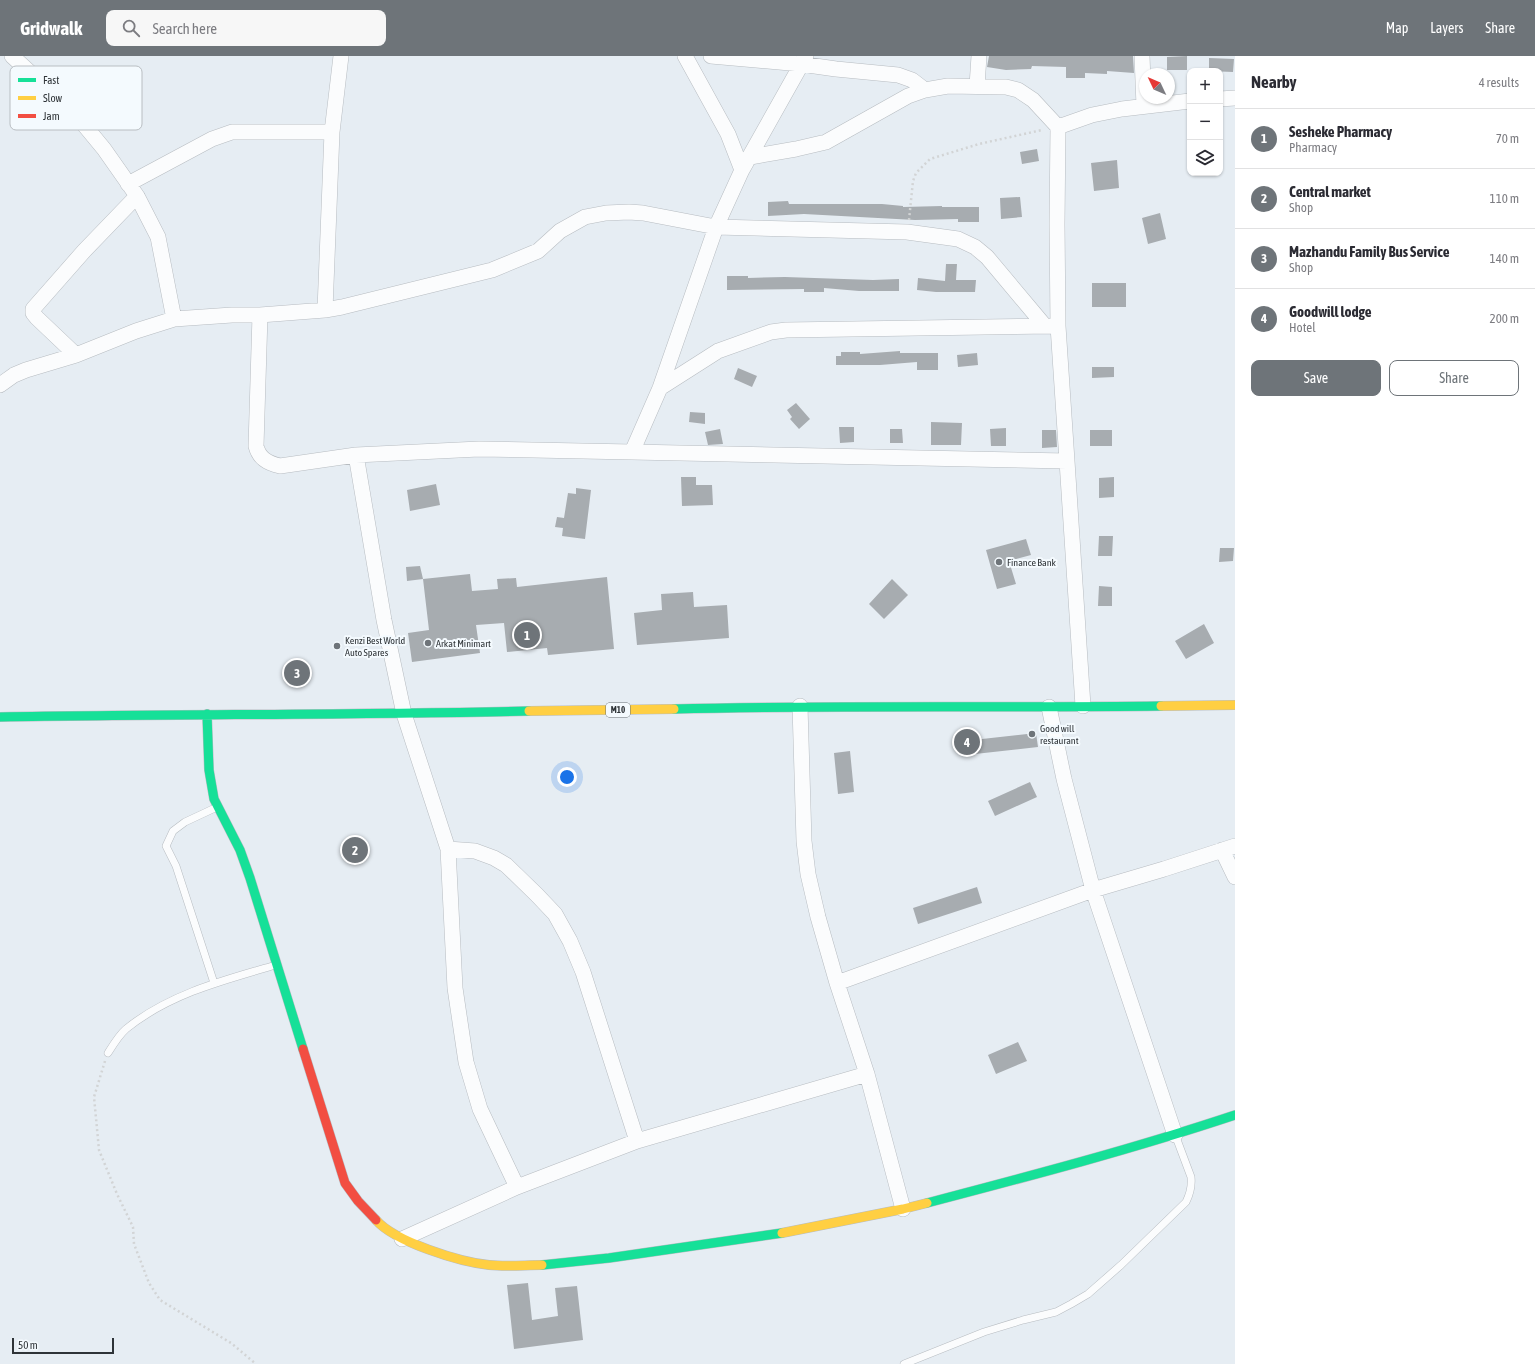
<!DOCTYPE html>
<html lang="en">
<head>
<meta charset="utf-8">
<style>
	body { margin:0; font-family:"Asap Condensed",sans-serif; background:#f7f7f7; color:#2b2b33 }
	.controls { position:absolute; right:12px; top:12px; display:grid; overflow:hidden; border-radius:8px; box-shadow:0 1px 3px #0004 }
	.controls button { width:36px; height:36px; display:grid; place-items:center; padding:0; border:0; border-bottom:1px solid #e1e1e2; background:#fff; color:#2b2b33; font:20px sans-serif }
	.compass { position:absolute; left:1139px; top:12px; width:36px; height:36px; border-radius:50%; background:#fff; box-shadow:0 1px 3px #0004; rotate:314deg }
	.scale { position:absolute; left:12px; bottom:10px; width:102px; box-sizing:border-box; padding-left:4px; border:2px solid #2e3337; border-top:0; font-size:11px; line-height:14px; white-space:nowrap; color:#2e3337; -webkit-text-stroke:3px #f4fafe; paint-order:stroke }
	.you { position:absolute; left:567px; top:721px; width:14px; height:14px; margin:-10px; border:3px solid #fff; border-radius:50%; background:#1a73e8; box-shadow:0 0 0 6px #1a73e833 }
	.badge { display:grid; place-items:center; width:26px; height:26px; border-radius:50%; background:#6e7479; color:#fff; font-size:13px; font-weight:700 }
	.pin { position:absolute; translate:-50% -50%; border:2px solid #fff; box-shadow:0 1px 4px #0006 }
	.list { margin:0; padding:0; list-style:none }
	h2 { display:flex; justify-content:space-between; align-items:center; height:52px; margin:0; padding:0 16px; font-size:17px }
	h2 small { font-size:13px; font-weight:400; color:#7c7c81 }
	.list li { display:grid; grid-template-columns:26px 1fr auto; gap:12px; align-items:center; box-sizing:border-box; height:60px; padding:0 16px; border-top:1px solid #e1e1e2 }
	.list b { display:block; font-size:15px; white-space:nowrap }
	.list p { margin:0; font-size:13px; white-space:nowrap; color:#7c7c81 }
	.list em { font-size:13px; font-style:normal; color:#7c7c81 }
	.actions { display:flex; gap:8px; padding:12px 16px }
	.actions a { flex:1; padding:9px 0; border:1px solid #6e7479; border-radius:8px; text-align:center; font-size:14px; color:#6e7479 }
	.actions .main { background:#6e7479; color:#fff }
	.icon { flex:none; width:22px; height:22px; fill:none; stroke:currentColor; stroke-width:2; stroke-linecap:round; stroke-linejoin:round }
	.map { position:relative; flex:none; width:1235px; height:1308px; overflow:hidden }
	header { display:flex; align-items:center; gap:24px; box-sizing:border-box; height:56px; padding:0 20px; background:#6e7479; color:#fff }
	header strong { font-size:19px }
	nav { display:flex; gap:22px; margin-inline-start:auto; font-size:14px }
	.search { width:280px; height:36px; background:#f7f7f7; display:flex; align-items:center; gap:10px; box-sizing:border-box; padding:0 14px; border-radius:8px; color:#7c7c81; font-size:15px }
	main { display:flex }
	aside { flex:1; background:#fff }
	.map>svg:first-child { display:block }
	.building { fill:#a7acb0 }
	.lines { fill:none; stroke-linecap:round; stroke-linejoin:round }
	.lane-casing { stroke:#b7bcc1; stroke-width:8 }
	.street-casing { stroke:#b7bcc1; stroke-width:16 }
	.fast-casing { stroke:#b7bcc1; stroke-width:10 }
	.slow-casing { stroke:#b7bcc1; stroke-width:10 }
	.jam-casing { stroke:#b7bcc1; stroke-width:10 }
	.path { stroke:#d2d4d5; stroke-width:2.5; stroke-dasharray:2 3; stroke-linecap:butt }
	.lane { stroke:#fbfcfd; stroke-width:7 }
	.street { stroke:#fbfcfd; stroke-width:15 }
	.fast { stroke:#16e098; stroke-width:9 }
	.slow { stroke:#ffcf43; stroke-width:9 }
	.jam { stroke:#f24e42; stroke-width:9 }
	.poi-dot { fill:#6e7479; stroke:#f4fafe; stroke-width:1.5 }
	.labels { text-anchor:middle; stroke-width:4; stroke-linejoin:round; paint-order:stroke }
	.shield { fill:#f4fafe; stroke:#696f73; stroke-width:1 }
	.shield-label { font-size:9px; font-weight:bold; fill:#2e3337 }
	.poi-label { font-size:10px; fill:#2e3337; stroke:#f4fafe; text-anchor:start }
	.key { fill:#f4fafe; stroke:#b9bec2; stroke-width:1 }
	.key-label { font-size:11px; fill:#2e3337 }
</style>
</head>
<body>
<header>
<strong>Gridwalk</strong>
<div class="search"><svg class="icon" aria-label="search" viewBox="0 0 24 24"><circle cx="10" cy="10" r="6"/><path d="M15 15l6 6"/></svg>Search here</div>
<nav><a>Map</a><a>Layers</a><a>Share</a></nav>
</header>
<main>
<div class="map">
<svg width="1235" height="1308" viewBox="0 0 1235 1308">
	<rect width="100%" height="100%" fill="#e6edf3"/>
	<path class="building" d="M989,0H1133L1134,17L1107,15V18L1085,17V22H1066V11L1032,10L1031,13L1006,14L987,11Z
		M1187,0V14H1167V1Z
		M1209,2L1234,3L1233,16L1209,15Z
		M1037,93L1039,105L1022,108L1020,96Z
		M1117,104L1119,132L1094,135L1091,107Z
		M1020,141L1022,161L1001,163L1000,142Z
		M788,145L789,148H882L903,150V151L942,150V151H979V166H958V163L915,164L804,158L768,160V146Z
		M1160,157L1166,183L1148,188L1142,162Z
		M946,208H957L956,224H976L975,236H936L917,234L918,222L945,225Z
		M727,220H748V222L785,221L873,224L899,223V235H859L824,232V236H804V233L727,234Z
		M1092,227H1126V251H1092Z
		M900,295V297H938V314H917V306L880,309H836V300H841V296H860V298Z
		M977,297L978,309L958,311L957,299Z
		M1092,311H1114V321L1092,322Z
		M738,312L757,320L752,331L734,323Z
		M796,347L810,363L799,373L790,363L792,361L787,354Z
		M690,356L705,357V368L689,366Z
		M931,366L962,367L961,389H931Z
		M839,371H854V386L840,387Z
		M1006,372V390H991L990,373Z
		M720,373L723,388L708,389L705,376Z
		M890,373H902L903,387H890Z
		M1042,374H1056L1057,391L1042,392Z
		M1090,374H1112V390H1090Z
		M681,421H696V429H712L713,449L682,450Z
		M1114,421V441L1099,442V422Z
		M436,428L440,449L410,455L407,434Z
		M576,432L591,434L585,483L562,480L563,472L555,471L557,461L564,462L568,437L576,438Z
		M1099,480H1113L1112,500H1098Z
		M1026,483L1031,499L1009,505L1016,528L997,533L986,494Z
		M1220,492H1234L1233,505L1219,506Z
		M420,510L423,523L407,525L406,511Z
		M470,518L472,535L498,533L497,523L516,522L517,531L607,521L614,593L548,599L547,592L507,596L504,567L476,569L480,597L412,606L408,577L429,574L423,523Z
		M892,523L908,539L884,563L869,548Z
		M1099,530L1112,531V550H1098Z
		M693,536L694,551L727,549L729,582L637,589L634,557L662,554L661,538Z
		M1204,568L1214,587L1186,603L1175,585Z
		M1036,677L1038,691L966,699L964,685Z
		M850,695L854,736L838,738L834,697Z
		M1030,726L1037,741L995,760L988,745Z
		M977,831L982,847L918,868L913,852Z
		M1018,986L1027,1005L996,1018L988,999Z
		M528,1227L532,1264L558,1260L555,1232L577,1230L583,1284L514,1293L507,1229Z"/>
	<g class="lines">
		<g class="lane-casing">
			<path id="lane" d="M214,927L176,810L166,790L173,775L185,766L215,752
				M108,997C113,989 119,979 126,973C169,938 224,924 276,909
				M904,1308L984,1276L1023,1264L1056,1256L1071,1248L1088,1238L1121,1209L1186,1146C1190,1138 1192,1130 1191,1121L1176,1081"/>
		</g>
		<g class="street-casing">
			<path id="street" d="M12,0L71,54L85,70L104,93L137,140L158,181L174,263
				M341,0L332,76L325,254L260,259L256,390C259,402 267,407 280,410L356,399L384,564L404,658L448,793L455,932L466,1006L480,1053L517,1131
				M685,0L728,78L742,114
				M711,0L801,8L836,13L898,19L912,24L925,34
				M806,0L742,114L716,171L660,332L632,396L1067,405L1083,650
				M1142,0L1144,50
				M977,30L979,0
				M1220,43L1235,42
				M750,101L796,93L826,86L908,40L925,34L948,30L1006,31L1018,34L1033,44L1058,71
				M128,128L212,83L232,76H332
				M325,254L342,251L492,214L538,195L560,175L585,161L606,157L629,156L643,157L716,171L907,176L958,183L975,191L987,201L1044,269
				M76,299L37,262L33,257V253L84,195L137,140
				M0,329L14,319L26,314L76,299L136,275L174,263L232,259H260
				M660,332L718,295L771,276L786,274L1051,270
				M356,399L479,393L632,396
				M1067,405L1058,270L1057,168L1058,71L1092,59L1122,53L1190,45
				M800,650L804,785L808,818L818,861L837,927L867,1018L903,1153
				M1049,651L1064,723L1093,834L1175,1079
				M448,793L475,795L494,802L506,809L537,839L555,858L570,885L583,916L637,1085
				M1222,794L1235,821
				M837,927L1093,834L1164,813L1235,790
				M402,1183L517,1131L637,1085L867,1018"/>
		</g>
		<g class="fast-casing">
			<path id="fast" d="M674,653C836,649 999,652 1161,650
				M207,658L209,714L214,743L240,794L250,822L303,993
				M0,661C176,658 353,659 529,655
				M927,1147C1030,1120 1133,1093 1235,1059
				M542,1209L609,1202L782,1177"/>
		</g>
		<g class="slow-casing">
			<path id="slow" d="M1161,650L1235,649
				M529,655L674,653
				M376,1164C395,1186 460,1206 489,1209C507,1211 525,1209 542,1209
				M782,1177L903,1153L927,1147"/>
		</g>
		<g class="jam-casing">
			<path id="jam" d="M303,993L345,1127L358,1145L376,1164"/>
		</g>
		<path class="path" d="M909,164L913,125L916,117L930,103L979,88L1042,74
			M105,1005L94,1041L99,1094L117,1138L133,1171L134,1188L149,1227L160,1244L231,1287L256,1308"/>
		<use href="#lane" class="lane"/>
		<use href="#street" class="street"/>
		<use href="#fast" class="fast"/>
		<use href="#slow" class="slow"/>
		<use href="#jam" class="jam"/>
	</g>
	<g class="poi-dot">
		<circle cx="999" cy="506" r="4"/>
		<circle cx="428" cy="587" r="4"/>
		<circle cx="337" cy="590" r="4"/>
		<circle cx="1032" cy="678" r="4"/>
	</g>
	<g class="labels">
		<rect class="shield" x="606" y="647" width="24" height="14" rx="3"/>
		<g class="shield-label">
			<text x="618" y="657">M10</text>
		</g>
		<g class="poi-label">
			<text x="1007" y="510">Finance Bank</text>
			<text x="345" y="588">Kenzi Best World<tspan x="345" dy="12">Auto Spares</tspan></text>
			<text x="436" y="591">Arkat Minimart</text>
			<text x="1040" y="676">Good will<tspan x="1040" dy="12">restaurant</tspan></text>
		</g>
	</g>
	<rect x="10" y="10" width="132" height="64" rx="6" class="key"/>
	<rect x="18" y="22" width="18" height="4" fill="#16e098"/>
	<rect x="18" y="40" width="18" height="4" fill="#ffcf43"/>
	<rect x="18" y="58" width="18" height="4" fill="#f24e42"/>
	<g class="key-label">
		<text x="43" y="28">Fast</text>
		<text x="43" y="46">Slow</text>
		<text x="43" y="64">Jam</text>
	</g>
</svg>
<div class="controls">
<button>+</button>
<button>−</button>
<button><svg class="icon" aria-label="layers" viewBox="0 0 24 24"><path d="M12 4l9 5-9 5-9-5zM3 14l9 5 9-5"/></svg></button>
</div>
<svg class="compass" viewBox="-18 -18 36 36"><path d="M0-13l5 13h-10z" fill="#e53935"/><path d="M0 13l5-13h-10z" fill="#7c7c81"/></svg>
<div class="scale">50 m</div>
<div class="you"></div>
<div class="pin badge" style="left:527px;top:579px">1</div>
<div class="pin badge" style="left:355px;top:794px">2</div>
<div class="pin badge" style="left:297px;top:617px">3</div>
<div class="pin badge" style="left:967px;top:686px">4</div>
</div>
<aside>
<h2>Nearby<small>4 results</small></h2>
<ul class="list">
<li><span class="badge">1</span><div><b>Sesheke Pharmacy</b><p>Pharmacy</p></div><em>70 m</em></li>
<li><span class="badge">2</span><div><b>Central market</b><p>Shop</p></div><em>110 m</em></li>
<li><span class="badge">3</span><div><b>Mazhandu Family Bus Service</b><p>Shop</p></div><em>140 m</em></li>
<li><span class="badge">4</span><div><b>Goodwill lodge</b><p>Hotel</p></div><em>200 m</em></li>
</ul>
<div class="actions"><a class="main">Save</a><a>Share</a></div>
</aside>
</main>
</body>
</html>
